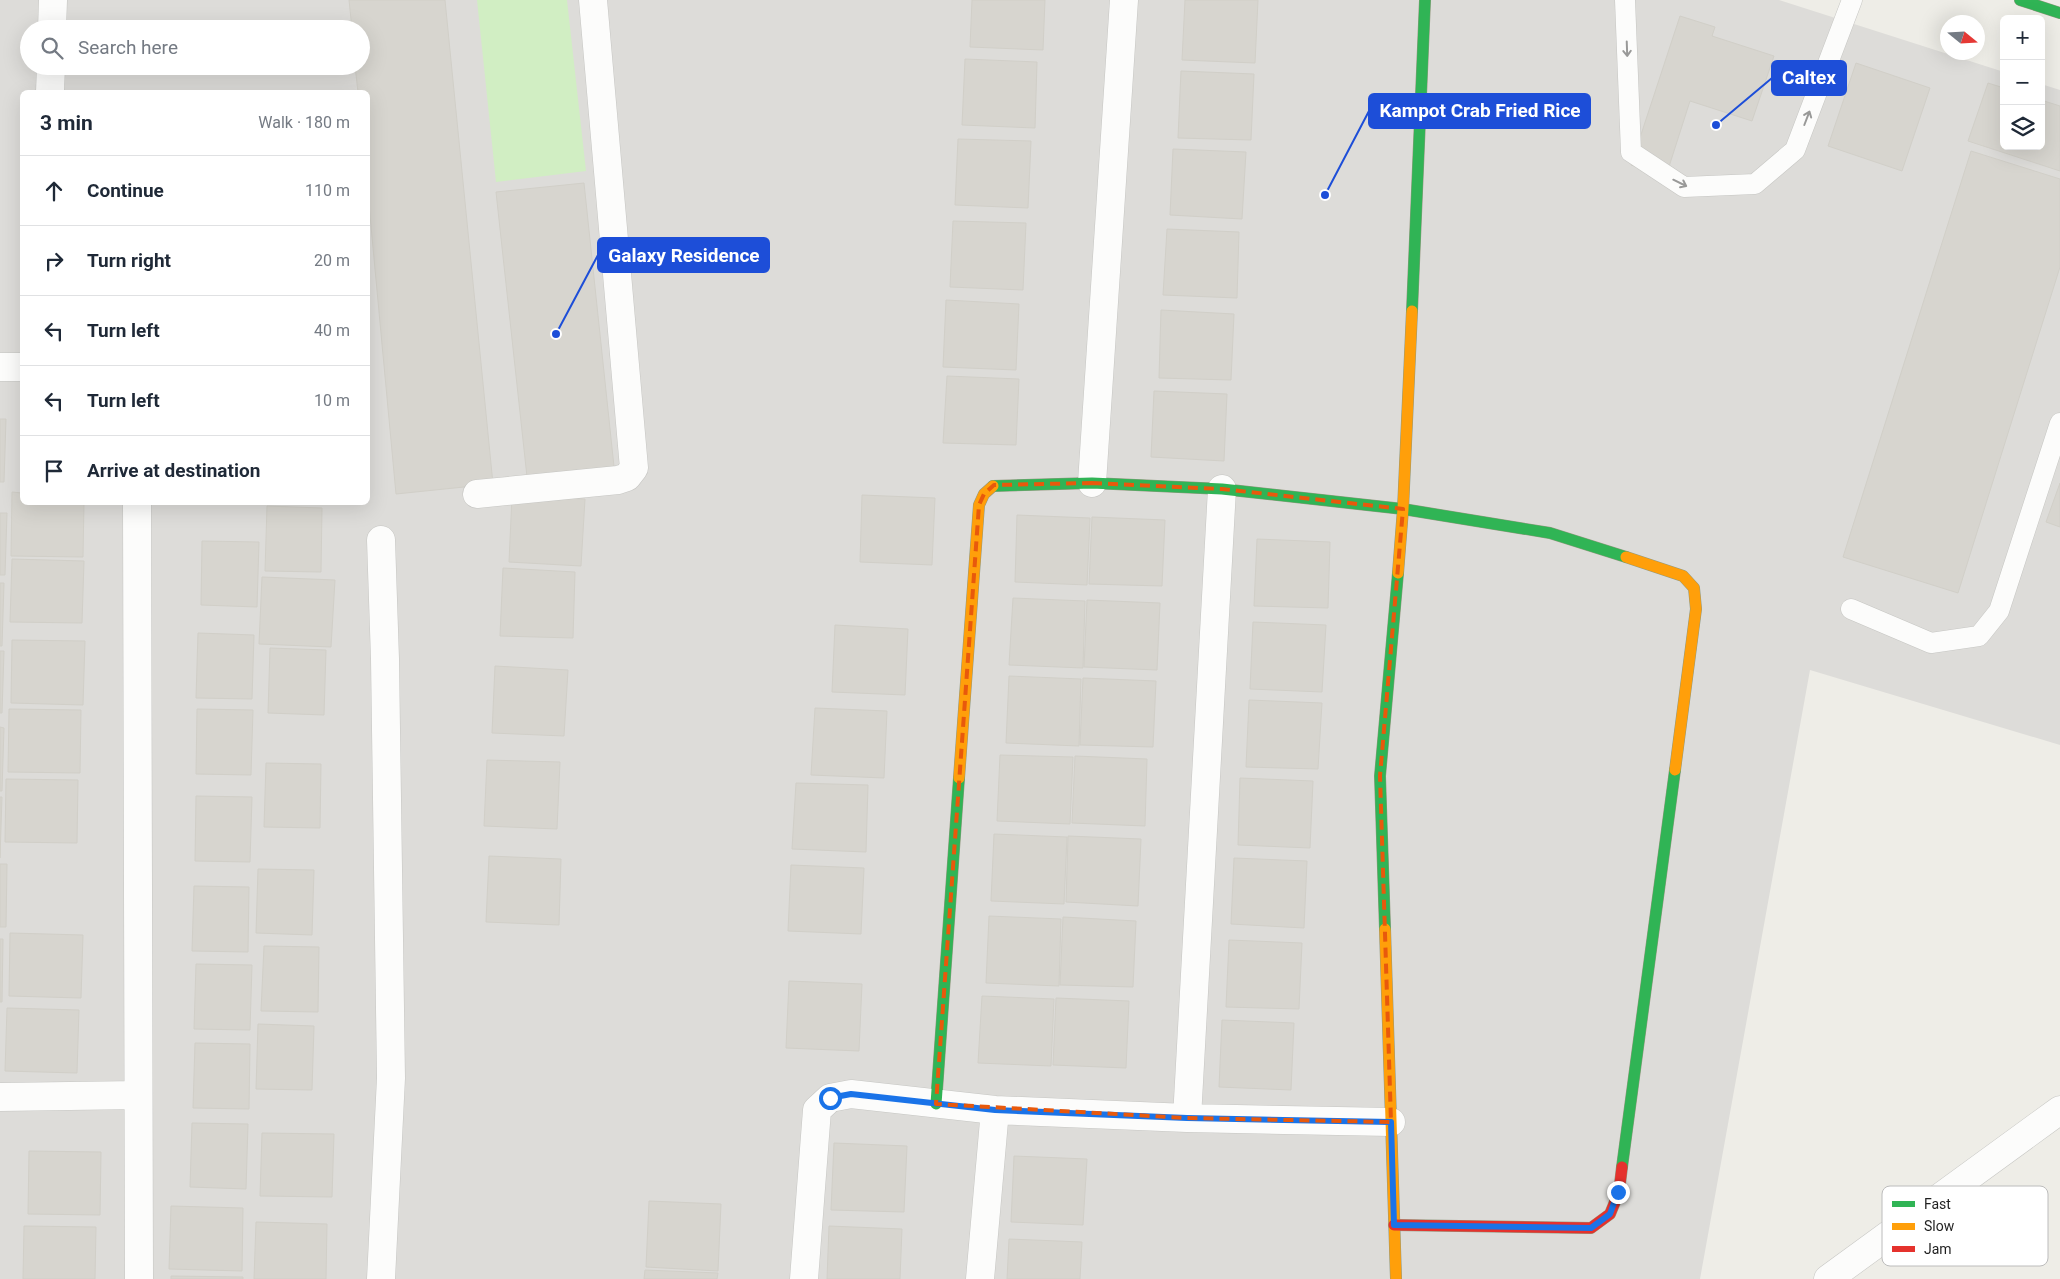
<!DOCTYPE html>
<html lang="en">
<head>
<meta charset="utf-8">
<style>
	body { margin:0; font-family:Roboto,sans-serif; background:#f6f6f7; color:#1f2937 }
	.controls { position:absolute; right:15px; top:15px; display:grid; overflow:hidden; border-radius:8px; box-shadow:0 5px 20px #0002 }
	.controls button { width:45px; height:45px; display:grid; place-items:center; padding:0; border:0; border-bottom:1px solid #e0e1e3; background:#fff; color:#1f2937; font:25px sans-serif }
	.compass { position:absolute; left:1940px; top:15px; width:45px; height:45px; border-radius:50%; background:#fff; box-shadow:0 5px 20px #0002; rotate:108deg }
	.stop { position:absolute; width:15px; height:15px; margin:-11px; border:4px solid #1a73e8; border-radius:50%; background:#fff }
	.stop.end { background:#1a73e8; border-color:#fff; box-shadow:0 1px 5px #0008 }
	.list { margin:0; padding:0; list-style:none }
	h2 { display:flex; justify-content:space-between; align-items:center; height:65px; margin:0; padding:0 20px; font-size:21px }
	h2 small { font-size:16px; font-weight:400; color:#747a83 }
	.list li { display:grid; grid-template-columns:32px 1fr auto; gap:15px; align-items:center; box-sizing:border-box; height:70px; padding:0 20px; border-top:1px solid #e0e1e3 }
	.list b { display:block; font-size:19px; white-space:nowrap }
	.list em { font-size:16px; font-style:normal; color:#747a83 }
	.icon { flex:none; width:28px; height:28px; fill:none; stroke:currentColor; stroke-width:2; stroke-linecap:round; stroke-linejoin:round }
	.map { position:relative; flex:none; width:2060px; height:1279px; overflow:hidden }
	.search { position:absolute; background:#fff; box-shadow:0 5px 20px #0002; left:20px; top:20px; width:350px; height:55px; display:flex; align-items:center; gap:12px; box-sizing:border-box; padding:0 18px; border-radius:28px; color:#747a83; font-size:19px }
	.panel { position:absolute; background:#fff; box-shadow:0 5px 20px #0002; left:20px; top:90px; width:350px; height:415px; border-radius:8px }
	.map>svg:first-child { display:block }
	.residential { fill:#dddcd9; fill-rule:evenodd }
	.grass { fill:#d1eec3 }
	.building { fill:#d7d5cf; stroke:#d1cfc8 }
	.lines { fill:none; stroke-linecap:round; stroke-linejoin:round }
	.lane-casing { stroke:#c6c6c3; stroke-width:21 }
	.street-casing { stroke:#c6c6c3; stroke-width:29 }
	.fast-casing { stroke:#91997e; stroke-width:12 }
	.slow-casing { stroke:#91997e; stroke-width:12 }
	.jam-casing { stroke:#91997e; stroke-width:12 }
	.lane { stroke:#fcfcfb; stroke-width:20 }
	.street { stroke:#fcfcfb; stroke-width:28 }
	.fast { stroke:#30b455; stroke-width:11 }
	.slow { stroke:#ff9f0a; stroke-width:11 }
	.jam { stroke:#e5322d; stroke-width:11 }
	.oneway { stroke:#999998 }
	.route { stroke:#1a73e8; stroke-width:6 }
	.marked { fill:none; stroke:#e8590c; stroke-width:4; stroke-dasharray:10 6; stroke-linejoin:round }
	.key { fill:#fff; stroke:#bcbcbc; stroke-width:1 }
	.key-label { font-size:14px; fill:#1f1f1f }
	.leader { fill:none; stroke:#1d4ed8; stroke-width:2 }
	.callout-dot { fill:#1d4ed8; stroke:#fff; stroke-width:2 }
	.callout { fill:#1d4ed8; stroke:#1d4ed8; stroke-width:2 }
	.callout-label { font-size:19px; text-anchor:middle; font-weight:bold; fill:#fff }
</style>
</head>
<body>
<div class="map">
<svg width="2060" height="1279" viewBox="0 0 2060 1279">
	<rect width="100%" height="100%" fill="#eeede7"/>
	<path class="residential" d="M0,0H1779L2004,72V146H2041V84L2060,90V745L1810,670L1700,1279H0ZM29,29H361V66H29ZM22,92H368V502H22Z"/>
	<path class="grass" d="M477,0H567L586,171L496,182Z"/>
	<path class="building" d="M349,0H445L493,484L396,494L368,194V92H358L355,66H361V29H352Z
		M972,0H1045L1043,50L970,47Z
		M1185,0H1258L1255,63L1182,60Z
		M1680,16L1715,27L1712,36L1774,56L1752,121L1690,101L1666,176L1631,165Z
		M965,59L1037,62L1035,128L962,125Z
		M1856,63L1930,88L1902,171L1828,146Z
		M1181,71L1254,74L1251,140L1178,138Z
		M1988,83L2004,88V146H2041V100L2060,106V171L1968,141Z
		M958,139L1031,141L1028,208L955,205Z
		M1173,149L1246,152L1242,219L1170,215Z
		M1971,151L2060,179V267L1958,593L1843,557Z
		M584,183L615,476L528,486L496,192Z
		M953,221L1026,223L1023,290L950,287Z
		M1167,229L1239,232L1237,298L1163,295Z
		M946,300L1019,304L1016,370L943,367Z
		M1161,310L1234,314L1231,380L1159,378Z
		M947,376L1019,379L1016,445L943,443Z
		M1154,391L1227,394L1224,461L1151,457Z
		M0,419H6L4,482H0Z
		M2060,483V527L2046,522Z
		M12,492L22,493V502H84L83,557L11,556Z
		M862,495L935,498L932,565L860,562Z
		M512,496L585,499L581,566L509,562Z
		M267,506L322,508L321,572L265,571Z
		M0,513H7L5,575H0Z
		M1017,515L1090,518L1087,585L1015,582Z
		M1092,517L1165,520L1162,586L1089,584Z
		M1257,539L1330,542L1328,608L1254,606Z
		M202,541L259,542L257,607L201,605Z
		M12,559L84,561L82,623L10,622Z
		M503,568L575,572L573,638L500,636Z
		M262,577L335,580L331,647L259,644Z
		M0,583H4L2,646H0Z
		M1013,598L1085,601L1083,668L1009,665Z
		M1087,600L1160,603L1157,670L1084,667Z
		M1253,622L1326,625L1322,692L1250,689Z
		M835,625L908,629L905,695L832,692Z
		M198,633L254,635L252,699L196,698Z
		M12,640L85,641L83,705L11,703Z
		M270,648L326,650L324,715L268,713Z
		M0,651H4L2,713H0Z
		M495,666L568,670L564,736L492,733Z
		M1009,676L1081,679L1079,746L1006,743Z
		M1083,678L1156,681L1153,747L1080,745Z
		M1249,700L1322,703L1318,769L1246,767Z
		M815,708L887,711L884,778L811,775Z
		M9,709L81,710L80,773L8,772Z
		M197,709L253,710L251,775L196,774Z
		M0,727L4,728L2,791H0Z
		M1000,755L1073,757L1070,824L997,821Z
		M1075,756L1147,759L1145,826L1072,823Z
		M487,760L560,762L557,829L484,826Z
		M266,763L321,764L320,828L264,827Z
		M1240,778L1313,781L1310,848L1238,845Z
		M6,779L78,780L77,843L5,842Z
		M796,783L868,785L866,852L792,849Z
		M196,796L252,797L250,862L195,861Z
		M0,797H2L0,858Z
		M994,834L1067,837L1064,904L991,901Z
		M1068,836L1141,839L1138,906L1066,902Z
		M489,856L561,859L559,925L486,922Z
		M1234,858L1307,861L1304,928L1231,924Z
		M0,864H7L6,927H0Z
		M791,865L864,868L861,934L788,931Z
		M258,869L314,870L312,935L256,933Z
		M194,886L249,887L248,952L192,951Z
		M989,916L1061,919L1059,986L986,983Z
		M1063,917L1136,921L1133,987L1060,985Z
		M10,933L83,935L81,998L9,996Z
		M0,939H3L2,1002H0Z
		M1229,940L1302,943L1299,1009L1226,1007Z
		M264,946L319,947L318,1012L261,1011Z
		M196,964L252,965L250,1030L194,1029Z
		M789,981L862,984L859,1051L786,1048Z
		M982,996L1054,999L1051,1066L978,1063Z
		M1056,998L1129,1001L1126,1068L1053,1065Z
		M7,1008L79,1010L77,1073L5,1071Z
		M1222,1020L1294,1023L1291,1090L1219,1087Z
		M258,1024L314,1026L312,1090L256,1089Z
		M195,1043L250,1044L249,1109L193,1108Z
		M192,1123L248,1124L246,1189L190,1187Z
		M262,1133L334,1134L332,1197L260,1196Z
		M834,1143L907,1146L904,1212L831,1210Z
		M29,1151L101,1152L100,1215L28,1214Z
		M1014,1156L1087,1159L1083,1225L1011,1222Z
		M649,1201L721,1204L718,1271L646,1267Z
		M171,1206L243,1208L242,1271L169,1269Z
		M256,1222L327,1224L326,1279H254Z
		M24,1226L96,1227L95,1279H23Z
		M829,1226L902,1229L900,1279H827Z
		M1009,1239L1082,1242L1080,1279H1007Z
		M645,1270L718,1273L717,1279H644Z
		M171,1276L243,1277V1279H171Z"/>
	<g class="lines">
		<g class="lane-casing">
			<path id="lane" d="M1625,0L1631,152L1684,187L1755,184L1795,150L1852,0
				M1851,609L1931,643L1979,636L1999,611L2060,423"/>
		</g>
		<g class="street-casing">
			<path id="street" d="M52,29L53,0
				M50,92L51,66
				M0,367H22
				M1092,483L1124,0
				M477,494L618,480L627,477L634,468L593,0
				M137,502L139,1279
				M381,540L385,659L391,1078L381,1279
				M0,1097L138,1095
				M1187,1118L1222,489
				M804,1279L817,1110L830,1098L851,1094L995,1110L1187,1118L1391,1122
				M980,1279L995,1110
				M1828,1279L2060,1110"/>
		</g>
		<g class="fast-casing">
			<path id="fast" d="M2020,0L2060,13
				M1412,311L1425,0
				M993,486L1092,483L1222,489L1403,509L1550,533L1626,557
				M1385,929L1380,776L1398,573
				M936,1104L959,778
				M1622,1167L1675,770"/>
		</g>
		<g class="slow-casing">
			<path id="slow" d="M1626,557L1683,576L1694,588L1696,609L1675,770
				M1398,573L1403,509L1412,311
				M959,778L979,505L984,494L993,486
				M1385,929L1396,1279"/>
		</g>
		<g class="jam-casing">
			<path id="jam" d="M1394,1225L1591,1228L1610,1214L1619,1192L1622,1167"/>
		</g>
		<use href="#lane" class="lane"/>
		<use href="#street" class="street"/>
		<use href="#fast" class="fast"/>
		<use href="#slow" class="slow"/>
		<use href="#jam" class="jam"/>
	</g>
	<defs><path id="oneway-shaft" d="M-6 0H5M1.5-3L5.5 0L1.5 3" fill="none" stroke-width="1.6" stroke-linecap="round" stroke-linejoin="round" transform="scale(1.25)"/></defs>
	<g class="oneway">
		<use href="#oneway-shaft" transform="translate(1627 49) rotate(88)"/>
		<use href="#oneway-shaft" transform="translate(1807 118) rotate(-69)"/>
		<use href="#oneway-shaft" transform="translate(1680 183) rotate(26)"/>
	</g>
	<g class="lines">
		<path class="route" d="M830,1098L851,1094L995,1110L1187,1118L1391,1122L1394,1225L1591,1228L1610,1214L1618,1192"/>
	</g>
	<path class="marked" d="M1092,483L1222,489L1403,509L1380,776L1391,1122L1187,1118L936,1104L979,505L984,494L994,485Z"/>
	<rect x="1882" y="1186" width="166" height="80" rx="8" class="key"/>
	<rect x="1892" y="1201" width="23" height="6" fill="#30b455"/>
	<rect x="1892" y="1223" width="23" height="7" fill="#ff9f0a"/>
	<rect x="1892" y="1246" width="23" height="6" fill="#e5322d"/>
	<g class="key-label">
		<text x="1924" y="1209">Fast</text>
		<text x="1924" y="1231">Slow</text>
		<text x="1924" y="1254">Jam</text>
	</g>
	<path class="leader" d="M1716 125L1772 78M1325 195L1369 111M556 334L598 255"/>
	<g class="callout-dot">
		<circle cx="1716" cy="125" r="5"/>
		<circle cx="1325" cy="195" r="5"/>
		<circle cx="556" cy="334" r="5"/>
	</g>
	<g class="callout">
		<rect x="1772" y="61" width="74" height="34" rx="5"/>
		<rect x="1369" y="94" width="221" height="34" rx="5"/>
		<rect x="598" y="238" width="171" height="34" rx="5"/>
	</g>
	<g class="callout-label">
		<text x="1809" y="84">Caltex</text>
		<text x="1480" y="117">Kampot Crab Fried Rice</text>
		<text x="684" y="262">Galaxy Residence</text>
	</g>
</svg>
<div class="controls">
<button>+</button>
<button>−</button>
<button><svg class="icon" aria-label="layers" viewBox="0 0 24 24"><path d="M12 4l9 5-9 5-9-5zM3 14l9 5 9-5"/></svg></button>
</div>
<svg class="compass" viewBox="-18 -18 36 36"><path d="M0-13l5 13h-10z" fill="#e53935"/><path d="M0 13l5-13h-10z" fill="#747a83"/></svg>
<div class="stop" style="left:830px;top:1098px"></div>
<div class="stop end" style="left:1618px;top:1192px"></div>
<div class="search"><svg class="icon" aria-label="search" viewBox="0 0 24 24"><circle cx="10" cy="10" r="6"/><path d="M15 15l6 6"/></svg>Search here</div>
<section class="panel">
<h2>3 min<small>Walk · 180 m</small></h2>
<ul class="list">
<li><svg class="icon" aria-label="ahead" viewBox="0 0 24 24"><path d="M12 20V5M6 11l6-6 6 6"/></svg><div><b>Continue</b></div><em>110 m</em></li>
<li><svg class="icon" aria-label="right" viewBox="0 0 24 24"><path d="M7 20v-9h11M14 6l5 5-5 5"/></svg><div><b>Turn right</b></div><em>20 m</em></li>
<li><svg class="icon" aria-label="left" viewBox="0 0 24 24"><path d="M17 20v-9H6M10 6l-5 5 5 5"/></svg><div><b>Turn left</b></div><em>40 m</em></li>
<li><svg class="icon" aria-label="left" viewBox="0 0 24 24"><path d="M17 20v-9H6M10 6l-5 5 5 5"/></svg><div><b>Turn left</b></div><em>10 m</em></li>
<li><svg class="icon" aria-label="arrive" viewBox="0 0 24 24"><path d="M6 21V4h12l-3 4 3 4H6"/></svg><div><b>Arrive at destination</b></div></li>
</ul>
</section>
</div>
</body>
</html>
